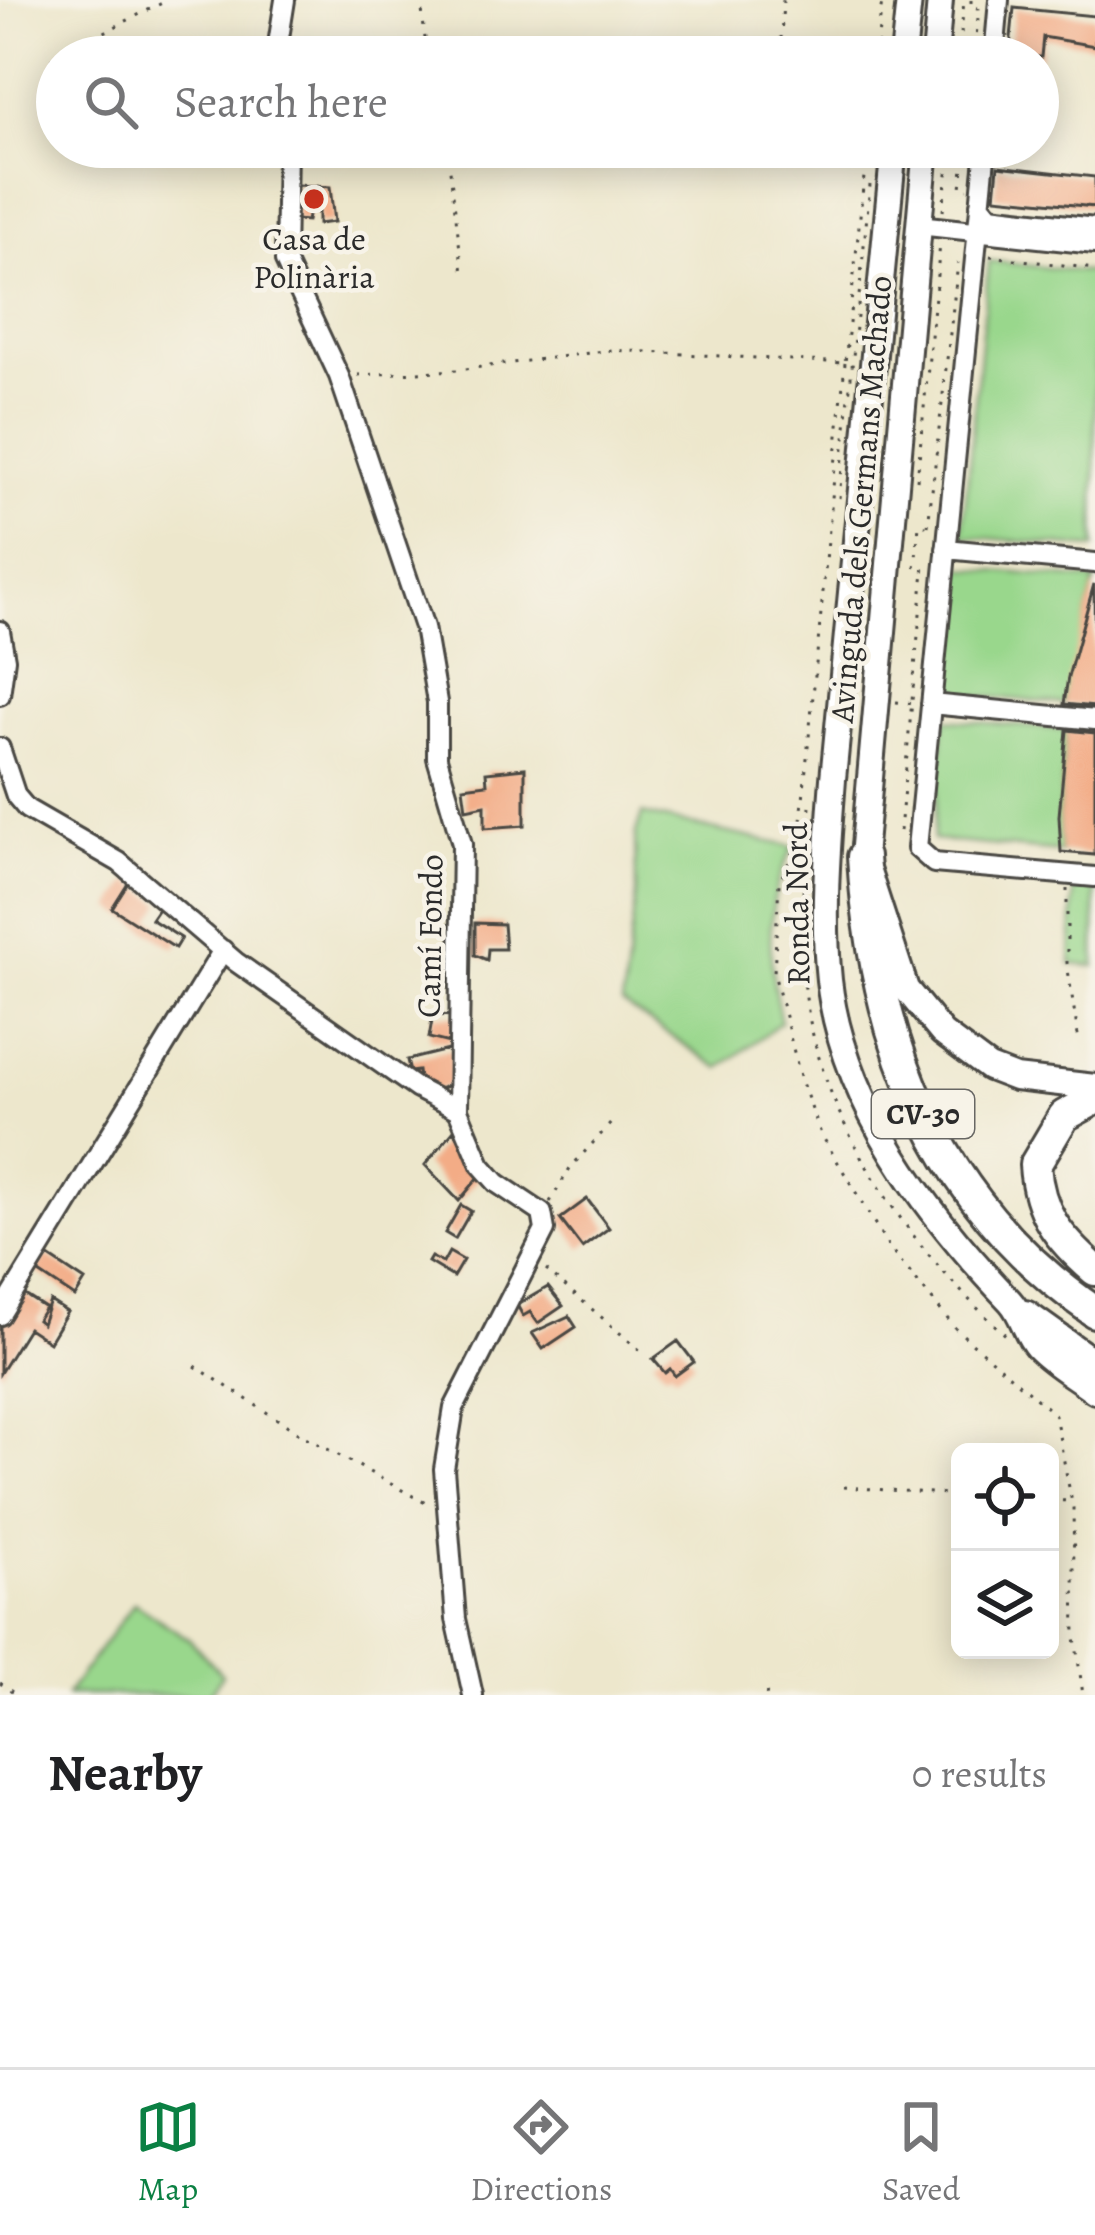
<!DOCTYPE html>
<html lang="en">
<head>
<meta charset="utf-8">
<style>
	body { margin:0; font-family:Alegreya,serif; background:#f6f6f6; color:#202124 }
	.controls { position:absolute; right:36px; bottom:36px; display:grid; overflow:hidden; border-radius:18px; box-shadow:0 6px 30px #0003 }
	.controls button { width:108px; height:108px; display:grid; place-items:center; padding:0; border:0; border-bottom:3px solid #e0e0e0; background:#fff; color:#202124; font:60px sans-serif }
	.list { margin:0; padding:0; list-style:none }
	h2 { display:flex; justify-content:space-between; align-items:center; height:156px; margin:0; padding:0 48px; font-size:51px }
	h2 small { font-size:39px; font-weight:400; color:#757577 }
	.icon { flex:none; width:66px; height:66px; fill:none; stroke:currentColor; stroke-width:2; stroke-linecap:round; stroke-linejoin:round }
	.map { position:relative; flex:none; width:1095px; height:1695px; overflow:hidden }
	.search { position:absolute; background:#fff; box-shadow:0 6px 30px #0003; left:36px; right:36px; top:36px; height:132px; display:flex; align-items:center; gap:30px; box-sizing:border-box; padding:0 42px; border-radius:66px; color:#757577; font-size:45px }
	.sheet { height:372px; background:#fff }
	nav { display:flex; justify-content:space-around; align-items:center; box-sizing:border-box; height:168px; border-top:3px solid #e0e0e0; background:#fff; font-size:33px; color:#757577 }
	nav a { display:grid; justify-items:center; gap:6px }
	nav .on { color:#0b8043 }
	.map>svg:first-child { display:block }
	.green { fill:#99d78c; stroke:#62815c; stroke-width:3 }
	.building { fill:#f3ac86 }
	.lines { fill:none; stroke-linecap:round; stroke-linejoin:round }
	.minor-casing { stroke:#484743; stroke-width:24 }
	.major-casing { stroke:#484743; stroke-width:30 }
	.highway-casing { stroke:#484743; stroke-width:36 }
	.path { stroke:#484743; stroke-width:3; stroke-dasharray:3 9; stroke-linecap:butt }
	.minor { stroke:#fff; stroke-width:18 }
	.major { stroke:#fff; stroke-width:24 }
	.highway { stroke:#fff; stroke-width:30 }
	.poi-dot { fill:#c8321e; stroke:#f7f3e8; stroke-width:4.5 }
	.labels { text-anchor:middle; stroke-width:9; stroke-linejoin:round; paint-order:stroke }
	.shield { fill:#f7f3e8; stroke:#686764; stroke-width:3 }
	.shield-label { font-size:30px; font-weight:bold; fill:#2b2b2b }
	.poi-label { font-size:33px; fill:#2b2b2b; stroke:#f7f3e8 }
	.street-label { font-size:33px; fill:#2b2b2b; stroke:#f7f3e8 }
</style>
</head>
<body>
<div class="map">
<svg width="1095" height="1695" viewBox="0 0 1095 1695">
	<rect width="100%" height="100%" fill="#f7f3e8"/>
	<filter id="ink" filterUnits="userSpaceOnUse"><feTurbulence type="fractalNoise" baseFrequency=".00833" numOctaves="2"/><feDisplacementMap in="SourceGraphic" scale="24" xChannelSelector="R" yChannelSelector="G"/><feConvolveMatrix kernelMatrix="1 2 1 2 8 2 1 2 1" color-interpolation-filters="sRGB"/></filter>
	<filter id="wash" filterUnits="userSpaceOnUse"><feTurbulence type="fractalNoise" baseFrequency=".004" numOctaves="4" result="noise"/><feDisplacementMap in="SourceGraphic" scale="48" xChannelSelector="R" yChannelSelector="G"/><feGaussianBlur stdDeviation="2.7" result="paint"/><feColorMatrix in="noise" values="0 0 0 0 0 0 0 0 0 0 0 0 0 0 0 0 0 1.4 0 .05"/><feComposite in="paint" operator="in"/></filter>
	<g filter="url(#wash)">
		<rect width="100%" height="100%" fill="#ede7cc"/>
		<path class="green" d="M989,261L1095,273V548L962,536Z
			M959,568L1095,580L1064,704L946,693Z
			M945,719L1067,730L1059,816L1061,852L933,840Z
			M642,814L794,847C762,898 768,966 781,1022L720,1068L622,1004L636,893L635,836Z
			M1074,885L1095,887V966L1071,964Z
			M134,1603L190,1640L222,1675L209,1695H66Z"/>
		<g id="blocks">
			<path class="building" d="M1014,8L1095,16V46L1043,37L1041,57H1009Z
				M998,166L1095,177V207L995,197Z
				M297,185L330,187L334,222L318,224V212L309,211L307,221L295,220Z
				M1094,584L1095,707L1064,704L1068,677Z
				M1067,730L1095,733V855L1061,852L1059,816Z
				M525,768V825L485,828V805L466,809L463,787L487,784L486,772Z
				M129,881L162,903L151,919L181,938L175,948L112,908Z
				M475,923L503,924L505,949H488L487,960L475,955Z
				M433,1015L457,1016L449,1043L429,1038Z
				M452,1049L450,1085L430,1092L420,1087L418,1071L410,1072L407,1060Z
				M454,1130L479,1177L459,1201L425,1165Z
				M587,1199L609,1228L582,1248L560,1219Z
				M461,1205L471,1211L455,1239L445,1233Z
				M449,1252L463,1260L453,1277L428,1262L431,1257L443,1263Z
				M46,1255L85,1281L75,1297L36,1271Z
				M548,1287L563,1306L538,1323L530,1312L523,1316L517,1305Z
				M22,1293L45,1308L37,1320L42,1324L50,1301L67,1312L49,1342L28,1328L0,1373V1327Z
				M569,1316L576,1327L543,1349L532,1333Z
				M678,1341L694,1362L675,1376L670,1369L665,1373L653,1359Z"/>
		</g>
	</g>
	<g filter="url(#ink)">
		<use href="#blocks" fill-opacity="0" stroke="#484743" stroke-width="3"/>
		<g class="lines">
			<g class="minor-casing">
				<path id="minor" d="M276,57L285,0
					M994,57L999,0
					M287,147L285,261L339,376L424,627L437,702V758L462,844L458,1110L481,1165L497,1183L542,1213L545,1230L454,1408L444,1469L456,1619L473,1695
					M986,147L917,848L934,863L1095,877
					M980,204L990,216L1095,228
					M918,225L1095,244
					M946,549L1095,563
					M0,631L5,659L0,695
					M931,704L1095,720
					M0,748L16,796L27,809L119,862L236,962L416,1088L458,1110
					M0,1315L223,950"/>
			</g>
			<g class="major-casing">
				<path id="major" d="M903,57L909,0
					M935,57L940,0
					M894,147L833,779C828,845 822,913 829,980C843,1104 927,1214 1010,1301C1023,1315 1025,1334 1037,1347C1053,1364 1077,1377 1095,1391
					M926,147L863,857L906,989L942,1033L989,1068L1015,1078L1095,1087"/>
			</g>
			<g class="highway-casing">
				<path id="highway" d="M863,857C874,1042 936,1204 1095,1312
					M1095,1099L1064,1116L1035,1165C1038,1213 1059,1239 1095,1270
					M1025,1316L1095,1366"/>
			</g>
			<path class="path" d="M421,0L427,57
				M971,0V7L978,8
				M781,39L783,0
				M876,57L882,0
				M959,57L964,0
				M974,57L979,8
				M51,59L168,0
				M447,147L463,273
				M965,147L961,188L968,189
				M943,211L950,147
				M990,256L1095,269
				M845,363L799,841L779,883L774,973L801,1080L821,1134L888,1246L956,1329L1055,1415L1073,1508L1075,1637L1083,1695
				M358,375L458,370L612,350L845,363L867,147
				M917,480L940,244
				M839,498L870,185
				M928,526L958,263
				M925,570L915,569L919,525L926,526
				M896,702L916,704
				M810,806C804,869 798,935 806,998C824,1130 913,1252 1009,1338
				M900,831L924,570
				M1067,889V963L1079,1042
				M550,1202L570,1168L613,1121
				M546,1270L641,1351
				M195,1366L302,1435L431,1506
				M844,1487L960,1495
				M1050,1500L1069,1501
				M0,1683L16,1695
				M765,1694L775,1695"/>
			<use href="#minor" class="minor"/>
			<use href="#major" class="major"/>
			<use href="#highway" class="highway"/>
		</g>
	</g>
	<circle class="poi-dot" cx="314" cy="199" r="12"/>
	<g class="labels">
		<rect class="shield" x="872" y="1090" width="102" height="48" rx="9"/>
		<g class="shield-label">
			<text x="923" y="1124">CV-30</text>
		</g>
		<g class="poi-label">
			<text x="314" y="250">Casa de<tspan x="314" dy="38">Polinària</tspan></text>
		</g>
		<g class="street-label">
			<text transform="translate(860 499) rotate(-85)" y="12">Avinguda dels Germans Machado</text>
			<text transform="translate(796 904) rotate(-91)" y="12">Ronda Nord</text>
			<text transform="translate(429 936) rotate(-89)" y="12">Camí Fondo</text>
		</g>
	</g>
</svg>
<div class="controls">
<button><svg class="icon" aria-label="locate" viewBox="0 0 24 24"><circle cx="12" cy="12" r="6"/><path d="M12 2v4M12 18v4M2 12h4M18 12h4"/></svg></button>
<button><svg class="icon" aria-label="layers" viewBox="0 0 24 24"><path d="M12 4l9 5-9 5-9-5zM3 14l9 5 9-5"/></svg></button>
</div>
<div class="search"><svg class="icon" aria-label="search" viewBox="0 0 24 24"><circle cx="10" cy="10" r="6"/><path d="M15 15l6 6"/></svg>Search here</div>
</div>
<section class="sheet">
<h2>Nearby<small>0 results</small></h2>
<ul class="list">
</ul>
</section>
<nav>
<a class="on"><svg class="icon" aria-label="map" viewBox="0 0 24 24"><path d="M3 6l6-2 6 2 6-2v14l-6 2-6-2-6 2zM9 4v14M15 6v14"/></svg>Map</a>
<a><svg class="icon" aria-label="directions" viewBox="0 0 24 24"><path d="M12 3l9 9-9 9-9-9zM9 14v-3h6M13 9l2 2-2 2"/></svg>Directions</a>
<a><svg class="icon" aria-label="saved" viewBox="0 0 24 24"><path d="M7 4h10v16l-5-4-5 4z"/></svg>Saved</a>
</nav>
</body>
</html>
